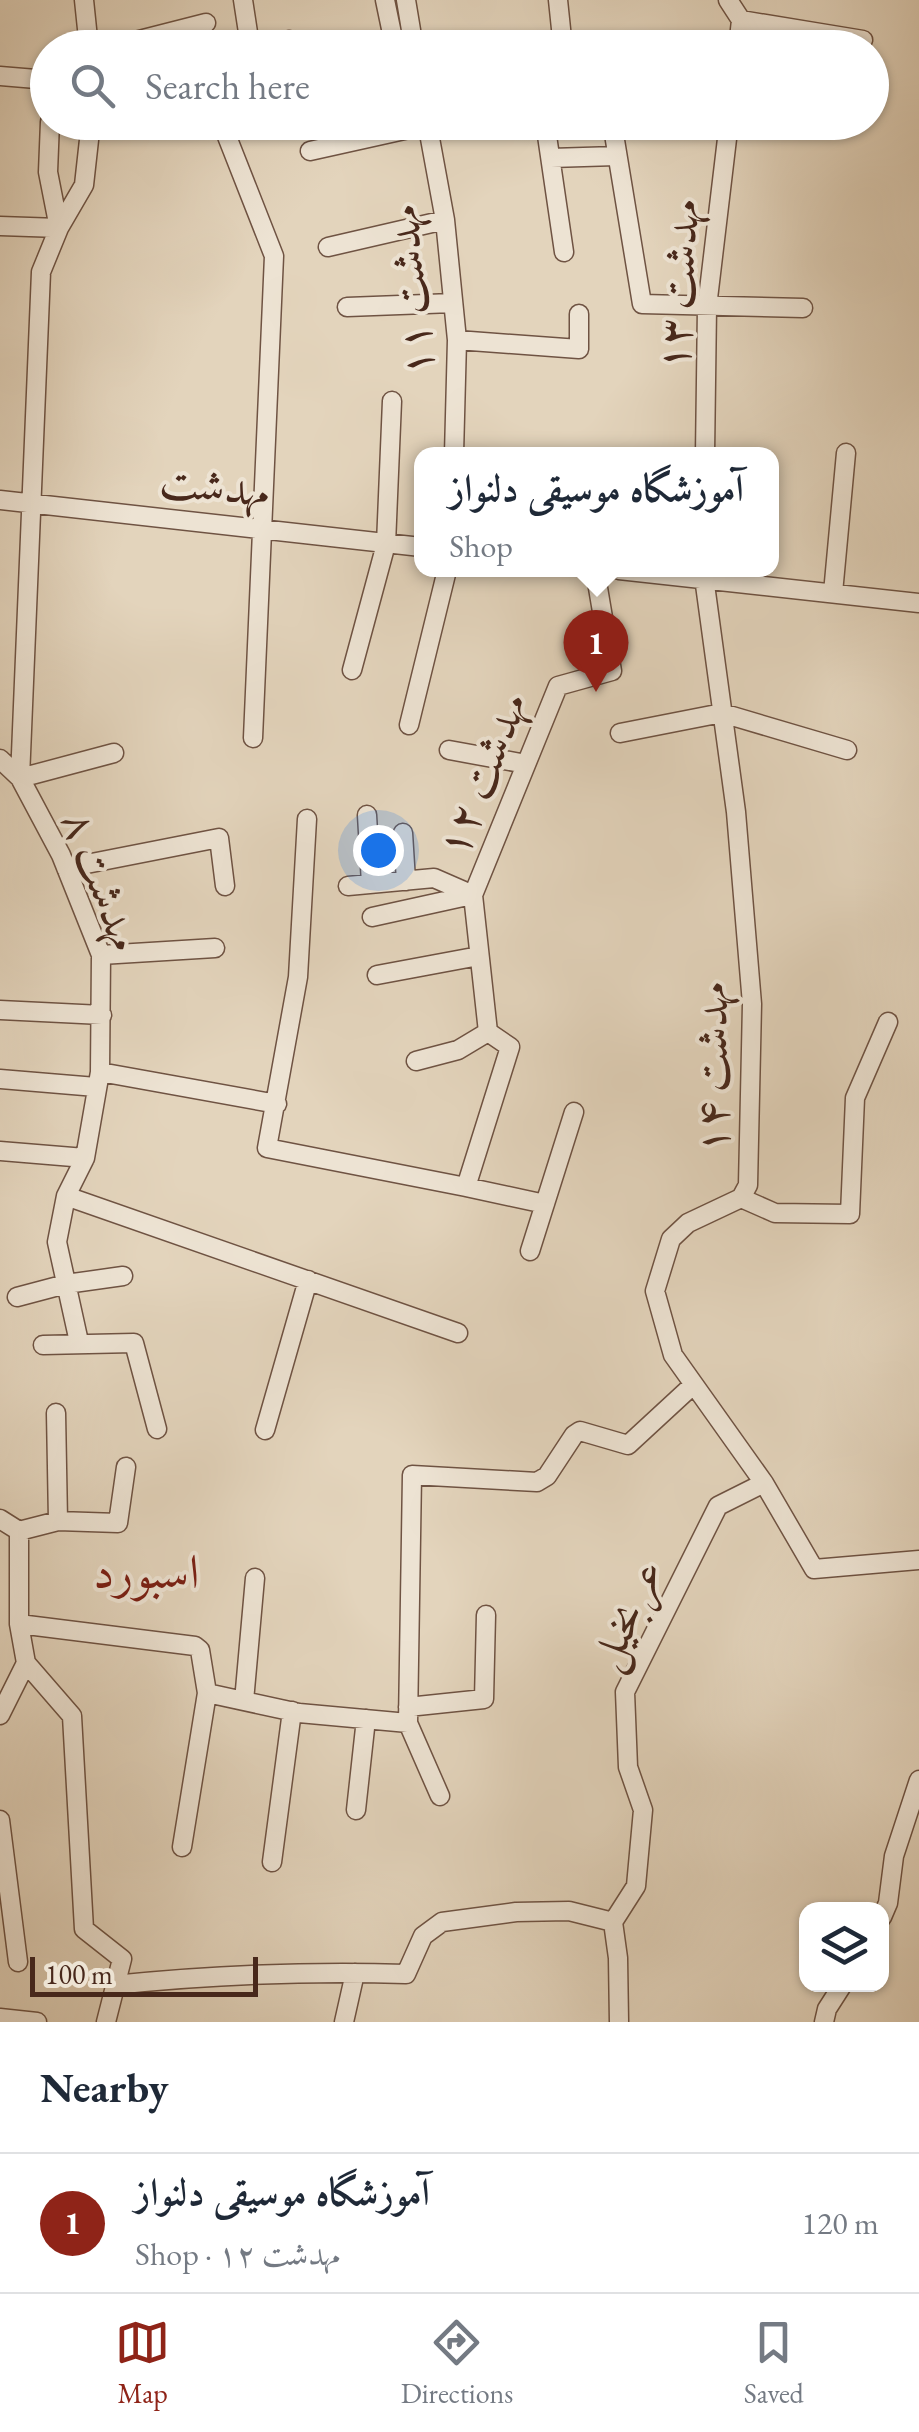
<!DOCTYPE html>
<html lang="en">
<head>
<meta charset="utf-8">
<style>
	body { margin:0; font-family:"EB Garamond",Amiri,serif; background:#f2f2f3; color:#1f2937 }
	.controls { position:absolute; right:30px; bottom:30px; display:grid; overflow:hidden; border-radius:20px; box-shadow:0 2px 8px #0004 }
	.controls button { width:90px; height:90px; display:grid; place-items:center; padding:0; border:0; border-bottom:2px solid #e0e1e3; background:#fff; color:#1f2937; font:50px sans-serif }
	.scale { position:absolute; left:30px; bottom:25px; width:228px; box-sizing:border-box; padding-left:10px; border:5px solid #48281b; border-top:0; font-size:28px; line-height:35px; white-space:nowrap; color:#48281b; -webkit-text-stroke:8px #ede3d3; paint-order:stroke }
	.you { position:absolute; left:378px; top:850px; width:35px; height:35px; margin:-25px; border:8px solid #fff; border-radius:50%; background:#1a73e8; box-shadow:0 0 0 15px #1a73e833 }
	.badge { display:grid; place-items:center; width:65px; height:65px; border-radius:50%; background:#8f2418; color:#fff; font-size:32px; font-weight:700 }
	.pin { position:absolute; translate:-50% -82px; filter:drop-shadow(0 2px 5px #0008) }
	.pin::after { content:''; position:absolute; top:52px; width:35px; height:30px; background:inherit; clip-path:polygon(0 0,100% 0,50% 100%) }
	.popup { position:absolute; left:414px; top:447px; width:365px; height:130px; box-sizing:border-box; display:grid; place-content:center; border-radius:20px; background:#fff; filter:drop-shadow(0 2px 8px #0005); font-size:32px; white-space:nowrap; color:#747a83 }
	.popup b { font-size:38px; color:#1f2937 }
	.popup::after { content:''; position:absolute; left:50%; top:100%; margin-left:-20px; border:20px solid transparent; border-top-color:#fff }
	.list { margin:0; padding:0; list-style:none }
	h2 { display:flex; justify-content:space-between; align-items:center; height:130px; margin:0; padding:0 40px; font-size:42px }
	h2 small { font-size:32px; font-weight:400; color:#747a83 }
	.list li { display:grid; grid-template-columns:65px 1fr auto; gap:30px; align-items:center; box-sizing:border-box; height:140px; padding:0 40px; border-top:2px solid #e0e1e3 }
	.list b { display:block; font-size:38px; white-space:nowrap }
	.list p { margin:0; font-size:32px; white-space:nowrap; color:#747a83 }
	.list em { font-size:32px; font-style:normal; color:#747a83 }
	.icon { flex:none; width:55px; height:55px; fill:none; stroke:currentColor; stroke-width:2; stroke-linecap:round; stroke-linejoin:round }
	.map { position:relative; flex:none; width:919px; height:2022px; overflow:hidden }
	.search { position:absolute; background:#fff; box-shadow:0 2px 8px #0004; left:30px; right:30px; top:30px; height:110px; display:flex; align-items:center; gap:25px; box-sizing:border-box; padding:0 35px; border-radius:55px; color:#747a83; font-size:38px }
	.sheet { height:270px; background:#fff }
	nav { display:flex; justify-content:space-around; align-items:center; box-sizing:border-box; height:140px; border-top:2px solid #e0e1e3; background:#fff; font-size:28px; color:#747a83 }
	nav a { display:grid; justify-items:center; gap:5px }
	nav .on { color:#8f2418 }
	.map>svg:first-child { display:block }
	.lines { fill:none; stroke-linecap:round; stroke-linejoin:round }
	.minor-casing { stroke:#6f5343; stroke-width:21 }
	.minor { stroke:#ede3d3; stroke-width:18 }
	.labels { text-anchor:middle; stroke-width:8; stroke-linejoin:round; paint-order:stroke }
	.street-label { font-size:45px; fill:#48281b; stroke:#ede3d3 }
	.neighbourhood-label { font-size:48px; fill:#7a1f14; stroke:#ede3d3 }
</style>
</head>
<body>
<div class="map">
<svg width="919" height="2022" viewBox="0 0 919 2022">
	<rect width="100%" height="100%" fill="#e3d4bc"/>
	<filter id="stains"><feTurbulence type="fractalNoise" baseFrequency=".002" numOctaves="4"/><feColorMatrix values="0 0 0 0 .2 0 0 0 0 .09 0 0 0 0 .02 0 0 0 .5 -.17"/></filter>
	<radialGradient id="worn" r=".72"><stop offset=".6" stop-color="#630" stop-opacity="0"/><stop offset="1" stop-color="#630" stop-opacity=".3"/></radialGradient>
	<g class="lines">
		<g class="minor-casing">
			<path id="minor" d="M84,0L89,48
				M243,0L249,39
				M385,0L395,48
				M406,0L414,48
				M558,0L563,48
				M728,0L741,20L738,48
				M741,20L863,40
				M289,40L292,48
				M108,48L206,23
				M0,76L48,80
				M50,122L48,172L59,228
				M91,122L84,185L59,228L41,272L20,778L114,753
				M427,122L445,220L457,340L454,454
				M545,122L564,252
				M612,122L642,304L803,308
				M226,134L274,256L253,738
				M310,151L427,125
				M551,158L616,156
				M0,226L59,228
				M328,247L445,220
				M347,307L453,303
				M457,340L579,349V314
				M705,454L707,307L729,122
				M0,500L421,547
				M619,570L919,603
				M703,570L736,812L752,1004L748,1185L741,1198L688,1223L671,1239L655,1291L673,1355L764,1483L814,1569L919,1560
				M833,593L846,453
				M352,670L386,544L392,401
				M409,725L447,570
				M620,733L722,713L847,750
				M449,750L526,764
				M0,759L20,778L61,855L101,955L100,1072L85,1158L66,1196L57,1242L79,1342
				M367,815L371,884
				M307,819L298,977L267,1148L466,1187L510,1047L488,1032L473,895L558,686L612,671L595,570
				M403,833L406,881
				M66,868L219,838L225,886
				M348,886L434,878L473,895
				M372,917L472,895
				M101,955L215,948
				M377,975L479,956
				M0,1010L102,1015
				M416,1061L458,1050L488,1032
				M100,1072L277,1104
				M0,1079L96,1087
				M0,1151L85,1158
				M466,1187L545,1204
				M66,1196L458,1333
				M741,1198L775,1213L850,1214L855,1098L888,1022
				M530,1251L574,1112
				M17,1297L66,1284L123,1276
				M43,1345L134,1343L157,1429
				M56,1413L58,1521
				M265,1430L308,1280
				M0,1519L19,1531
				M19,1531V1624L26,1663L72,1716L84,1929L122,1959L106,2022
				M19,1531L58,1521L118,1523L126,1467
				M19,1624L195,1646L200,1650L207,1693L299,1713L408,1723L412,1475L537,1482L547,1476L574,1435L580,1431L628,1445L693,1385
				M244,1701L255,1578
				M408,1707L484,1699L486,1615
				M0,1715L26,1663
				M408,1723L440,1796
				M356,1810L366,1719
				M0,1820L18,1962
				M182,1847L207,1693
				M272,1862L292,1711
				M882,1917L888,1903L894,1856L919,1780
				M613,1922L636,1886L643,1810L628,1767L625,1692L718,1506L764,1483
				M613,1922L618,1958L619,2022
				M114,1985C211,1975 308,1971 406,1974L423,1936L442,1922L516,1912L569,1911L613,1922
				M0,2018L37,2022
				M344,2022L355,1973
				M824,2022L827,2009L843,1984"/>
		</g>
		<use href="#minor" class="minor"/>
	</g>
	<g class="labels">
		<g class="street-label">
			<text transform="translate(677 285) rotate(-86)" y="16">مهدشت ۱۳</text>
			<text transform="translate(409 291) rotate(-95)" y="16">مهدشت ۱۱</text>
			<text transform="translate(215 485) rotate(6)" y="16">مهدشت</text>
			<text transform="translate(481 774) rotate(-68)" y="16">مهدشت ۱۲</text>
			<text transform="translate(103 880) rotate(69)" y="16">مهدشت ۸</text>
			<text transform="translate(711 1068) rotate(-90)" y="16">مهدشت ۱۴</text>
			<text transform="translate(625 1614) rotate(-65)" y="16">عربخیل</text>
		</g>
		<g class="neighbourhood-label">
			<text x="146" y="1588">اسبورد</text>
		</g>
	</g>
	<rect width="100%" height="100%" filter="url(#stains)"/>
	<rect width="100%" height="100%" fill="url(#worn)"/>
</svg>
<div class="controls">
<button><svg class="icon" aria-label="layers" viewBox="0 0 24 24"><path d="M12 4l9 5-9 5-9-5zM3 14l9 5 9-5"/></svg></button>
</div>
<div class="scale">100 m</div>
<div class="you"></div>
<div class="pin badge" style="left:596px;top:692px">1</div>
<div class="popup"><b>آموزشگاه موسیقی دلنواز</b>Shop</div>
<div class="search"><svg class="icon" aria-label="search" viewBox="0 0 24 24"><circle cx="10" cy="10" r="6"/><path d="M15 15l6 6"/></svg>Search here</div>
</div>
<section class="sheet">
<h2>Nearby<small></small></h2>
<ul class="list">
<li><span class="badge">1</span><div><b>آموزشگاه موسیقی دلنواز</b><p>Shop · مهدشت ۱۲</p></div><em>120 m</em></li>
</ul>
</section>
<nav>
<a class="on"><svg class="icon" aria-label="map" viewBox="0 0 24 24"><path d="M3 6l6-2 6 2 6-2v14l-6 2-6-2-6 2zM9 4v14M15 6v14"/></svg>Map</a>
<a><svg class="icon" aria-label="directions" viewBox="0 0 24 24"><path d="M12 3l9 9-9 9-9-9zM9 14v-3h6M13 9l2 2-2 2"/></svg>Directions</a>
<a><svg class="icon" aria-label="saved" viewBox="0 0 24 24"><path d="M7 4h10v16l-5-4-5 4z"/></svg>Saved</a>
</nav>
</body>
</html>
